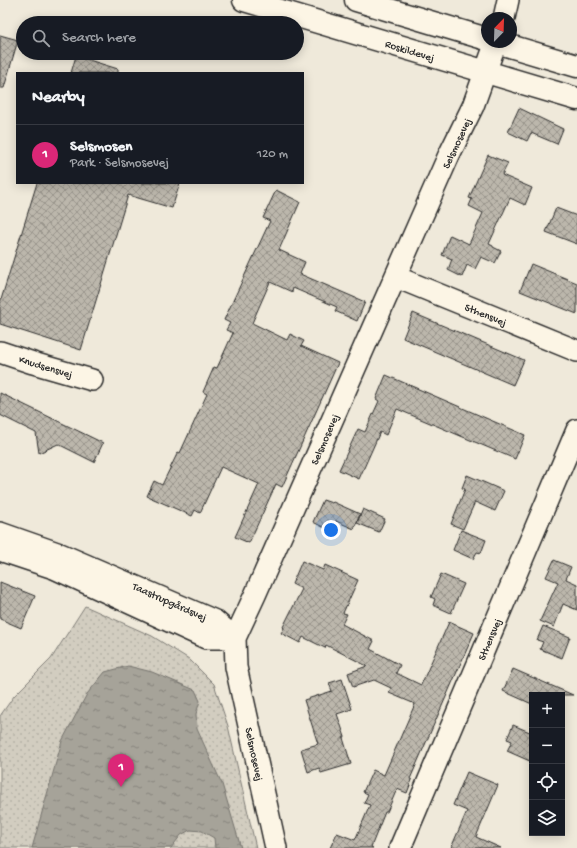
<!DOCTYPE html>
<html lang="en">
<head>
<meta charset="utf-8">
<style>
	body { margin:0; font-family:"Gochi Hand",sans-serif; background:#242831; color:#f1f3f6 }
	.controls { position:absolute; right:12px; bottom:12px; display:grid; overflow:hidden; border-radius:0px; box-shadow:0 2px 10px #0003 }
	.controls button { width:36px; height:36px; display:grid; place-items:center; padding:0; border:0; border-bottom:1px solid #363941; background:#171b24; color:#f1f3f6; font:20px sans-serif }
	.compass { position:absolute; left:481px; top:12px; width:36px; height:36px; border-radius:50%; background:#171b24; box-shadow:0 2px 10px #0003; rotate:23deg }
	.you { position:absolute; left:331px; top:530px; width:14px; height:14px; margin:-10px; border:3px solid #fff; border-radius:50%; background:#1a73e8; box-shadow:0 0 0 6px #1a73e833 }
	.badge { display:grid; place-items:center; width:26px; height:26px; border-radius:50%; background:#db2777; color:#fff; font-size:13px; font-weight:700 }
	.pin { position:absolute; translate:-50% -33px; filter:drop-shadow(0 1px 2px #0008) }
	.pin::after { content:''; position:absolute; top:21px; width:14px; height:12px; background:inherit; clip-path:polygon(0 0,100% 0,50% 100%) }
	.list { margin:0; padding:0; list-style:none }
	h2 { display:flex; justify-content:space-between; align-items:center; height:52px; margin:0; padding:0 16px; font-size:17px }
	h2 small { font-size:13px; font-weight:400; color:#9ea1a6 }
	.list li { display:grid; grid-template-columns:26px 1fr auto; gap:12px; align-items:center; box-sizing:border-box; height:60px; padding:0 16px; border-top:1px solid #363941 }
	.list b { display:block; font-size:15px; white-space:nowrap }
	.list p { margin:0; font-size:13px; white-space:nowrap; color:#9ea1a6 }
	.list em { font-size:13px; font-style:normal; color:#9ea1a6 }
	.icon { flex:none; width:22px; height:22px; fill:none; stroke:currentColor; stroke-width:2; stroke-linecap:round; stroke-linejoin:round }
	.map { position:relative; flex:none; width:577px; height:848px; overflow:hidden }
	.search { position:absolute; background:#171b24; box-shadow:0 2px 10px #0003; left:16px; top:16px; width:288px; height:44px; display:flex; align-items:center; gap:10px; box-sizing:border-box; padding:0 14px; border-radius:22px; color:#9ea1a6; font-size:15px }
	.panel { position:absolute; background:#171b24; box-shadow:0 2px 10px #0003; left:16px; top:72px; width:288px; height:112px; border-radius:0px }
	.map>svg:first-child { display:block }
	.park { fill:url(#park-dots); stroke:#7e7c76 }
	.water { fill:url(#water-ripples); stroke:#75736d }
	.building { fill:url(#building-cross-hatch); stroke:#2b2b2b }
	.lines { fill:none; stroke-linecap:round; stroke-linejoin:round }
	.minor-casing { stroke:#2b2b2b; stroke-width:24 }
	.major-casing { stroke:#2b2b2b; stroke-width:25 }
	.minor { stroke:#fcf5e5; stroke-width:21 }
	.major { stroke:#fcf5e5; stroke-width:22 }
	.labels { text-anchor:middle; stroke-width:3; stroke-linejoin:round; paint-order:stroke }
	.street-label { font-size:11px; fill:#2b2b2b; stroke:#fcf5e5 }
</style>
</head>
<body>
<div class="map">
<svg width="577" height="848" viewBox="0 0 577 848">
	<defs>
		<pattern id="park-dots" width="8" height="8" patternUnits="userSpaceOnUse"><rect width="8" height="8" fill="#d2cdc0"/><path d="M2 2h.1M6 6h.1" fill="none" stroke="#b4b0a5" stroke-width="1.8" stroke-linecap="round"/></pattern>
		<pattern id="water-ripples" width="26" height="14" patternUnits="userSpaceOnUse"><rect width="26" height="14" fill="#a6a399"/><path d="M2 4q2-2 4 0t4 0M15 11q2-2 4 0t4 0" fill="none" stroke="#87857d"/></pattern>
		<pattern id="building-cross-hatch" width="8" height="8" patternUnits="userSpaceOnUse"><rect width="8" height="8" fill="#bcb7ac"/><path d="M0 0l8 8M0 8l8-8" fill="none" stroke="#99958c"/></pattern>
	</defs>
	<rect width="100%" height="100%" fill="#efe9da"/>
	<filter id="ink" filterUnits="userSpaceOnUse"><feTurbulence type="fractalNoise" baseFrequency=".025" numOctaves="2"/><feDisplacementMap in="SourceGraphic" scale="8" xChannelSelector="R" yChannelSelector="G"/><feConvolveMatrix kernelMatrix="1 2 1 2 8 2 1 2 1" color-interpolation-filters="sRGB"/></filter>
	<g filter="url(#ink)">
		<path class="park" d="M85,606L152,636L189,659L214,684L228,726L256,848H0V716L14,696L51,659Z"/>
		<path class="water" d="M128,666L152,672L195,690L200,701L196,714L197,729L222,784L241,848H215L214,838L202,831L190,830L181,835L171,848H32L62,741L87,694L105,672Z"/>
		<path class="building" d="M0,35L18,40L4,88H0Z
			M76,56L118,69V73H71Z
			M519,108L563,129L557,144L531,133L527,141L508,132Z
			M488,155L508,163L502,175L532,188L525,205L510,198L489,244L493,246V247L501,251L495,263L481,257L475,269L467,265L462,277L448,270L452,259L442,255L450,235L469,244L483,213L469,206L472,199L469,198Z
			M37,183H180L172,208L128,195L81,350L0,324V303Z
			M276,190L300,202L279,250L305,262L300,274L365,302L357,321L335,311L337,307L293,288L292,292L270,282L252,323L287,340L290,334L304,341L301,346L338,363L282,487L276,484L249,543L235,537L259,484L221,467L200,513L195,510L192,516L147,496L154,481L162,485L178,452L180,453L207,394L203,392L214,367L217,368L233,333L226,330L230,323L224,320L270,221L263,218Z
			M556,208L577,216V244L546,232Z
			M531,264L577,283V314L520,291Z
			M413,313L524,360L513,385L403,338Z
			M386,375L525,435L515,459L397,409L386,435L380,432L359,479L339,470L358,429L365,432L379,401L376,399Z
			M0,393L103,443L94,462L58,444L39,453L36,433L0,415Z
			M467,475L504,491L495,511L475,502L463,529L451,524L465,489L462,488Z
			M323,500L332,503L333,502L360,514L354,529L336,521L331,531L313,522Z
			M363,509L385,519L379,532L357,523Z
			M461,530L486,540L481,553L477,552L473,559L453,550Z
			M554,560L571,567L566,579L577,584V610L563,604L554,627L540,621L558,582L546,577Z
			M302,561L323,570L325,565L358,580L343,613L347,614L342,624L374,641L370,649L400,665L396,673L421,685L449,622L474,633L410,779L412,780L407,793L397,789L387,812H385L371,847L373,848H330L337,833L355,840L370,805L364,803L368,794L363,792L373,770L384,775L415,704L389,693L391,688L374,680L353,687L348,673L367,666L326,645L325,648L303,637L300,643L281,633L284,628L283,627L302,589L292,584Z
			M441,574L464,584L451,613L433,605L435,599L431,597Z
			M0,582L35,596L21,628L0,619Z
			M543,626L570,637L562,658L540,649L543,642L537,640Z
			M513,669L573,695H532V704L503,691Z
			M342,679L352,709L337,714L345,737L343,738L351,764L321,773L319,768L308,772L301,749L318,744L304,700L332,691L329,683Z
			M513,725L532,733V762L507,751L512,741L507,739Z
			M467,772L498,785L476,837L501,848H451L467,811L453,805Z"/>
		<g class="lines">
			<g class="minor-casing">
				<path id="minor" d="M504,18L508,0
					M396,277L577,351
					M0,352L33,363L92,380
					M0,533L60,554L215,621L235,638
					M0,550L54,568L206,638H235
					M276,848L236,667L235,638L255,595L449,155L473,106L496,42
					M400,848L577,430"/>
			</g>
			<g class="major-casing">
				<path id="major" d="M244,0L577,99
					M356,0L487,39
					M496,42L577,66"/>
			</g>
			<use href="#minor" class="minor"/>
			<use href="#major" class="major"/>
		</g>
	</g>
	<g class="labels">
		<g class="street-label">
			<text transform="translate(410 50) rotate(17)" y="4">Roskildevej</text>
			<text transform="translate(456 143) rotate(-65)" y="4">Selsmosevej</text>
			<text transform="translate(486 314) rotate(22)" y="4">Sthensvej</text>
			<text transform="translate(46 366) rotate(17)" y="4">Knudsensvej</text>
			<text transform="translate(324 439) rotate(-66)" y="4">Selsmosevej</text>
			<text transform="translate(170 601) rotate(24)" y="4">Taastrupgårdsvej</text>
			<text transform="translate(489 639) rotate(-67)" y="4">Sthensvej</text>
			<text transform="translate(255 754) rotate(78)" y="4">Selsmosevej</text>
		</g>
	</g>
</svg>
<div class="controls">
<button>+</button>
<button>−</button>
<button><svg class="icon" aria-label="locate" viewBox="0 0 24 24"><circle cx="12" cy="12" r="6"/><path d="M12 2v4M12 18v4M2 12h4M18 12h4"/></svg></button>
<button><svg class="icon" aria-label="layers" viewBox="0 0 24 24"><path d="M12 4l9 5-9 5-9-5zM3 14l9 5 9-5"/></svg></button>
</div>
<svg class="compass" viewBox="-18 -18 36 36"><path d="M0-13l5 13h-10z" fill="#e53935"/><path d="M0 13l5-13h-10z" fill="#9ea1a6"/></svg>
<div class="you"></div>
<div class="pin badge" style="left:121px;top:787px">1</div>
<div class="search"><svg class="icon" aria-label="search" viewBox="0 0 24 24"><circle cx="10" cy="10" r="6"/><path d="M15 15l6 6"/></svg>Search here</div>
<section class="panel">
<h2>Nearby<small></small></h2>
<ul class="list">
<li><span class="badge">1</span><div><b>Selsmosen</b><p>Park · Selsmosevej</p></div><em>120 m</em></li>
</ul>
</section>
</div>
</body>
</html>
